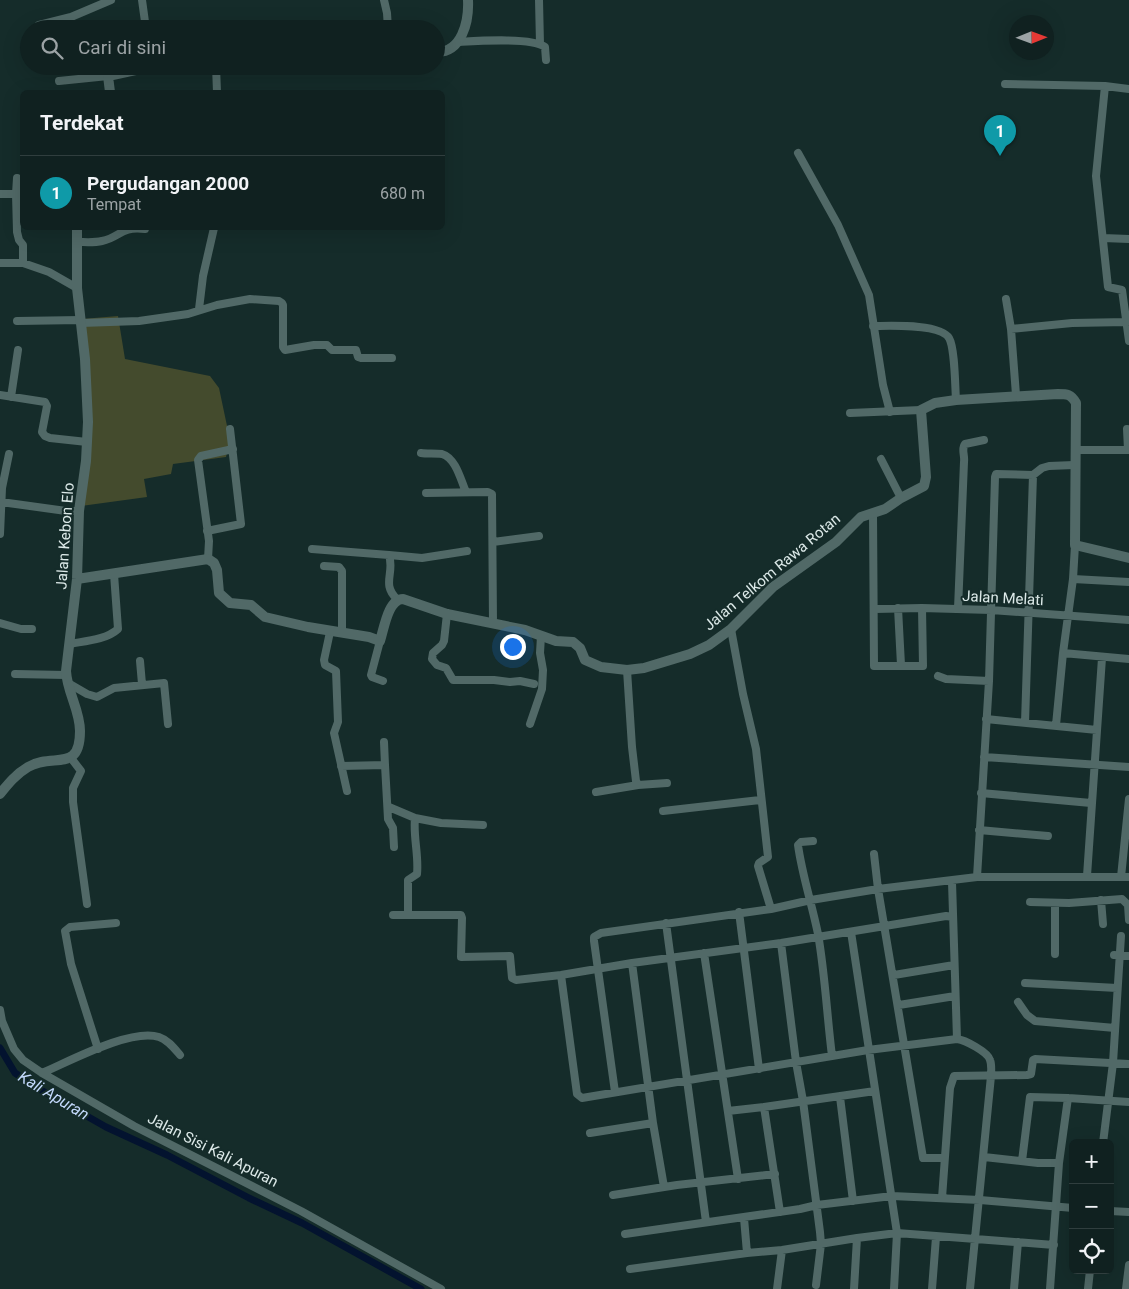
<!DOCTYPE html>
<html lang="id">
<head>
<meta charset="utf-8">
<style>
	body { margin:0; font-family:Roboto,sans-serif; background:#192929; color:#f1f3f6 }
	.controls { position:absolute; right:15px; bottom:15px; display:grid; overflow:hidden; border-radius:8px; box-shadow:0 5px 20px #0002 }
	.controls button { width:45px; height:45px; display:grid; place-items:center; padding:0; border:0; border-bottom:1px solid #303e3e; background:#102120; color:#f1f3f6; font:25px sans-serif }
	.compass { position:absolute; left:1009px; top:15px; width:45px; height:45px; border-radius:50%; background:#102120; box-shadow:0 5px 20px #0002; rotate:89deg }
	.you { position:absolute; left:512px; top:646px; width:18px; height:18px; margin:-12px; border:4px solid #fff; border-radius:50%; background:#1a73e8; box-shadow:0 0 0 8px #1a73e833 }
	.badge { display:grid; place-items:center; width:32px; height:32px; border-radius:50%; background:#f29ab0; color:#fff; font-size:16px; font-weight:700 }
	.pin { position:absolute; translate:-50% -41px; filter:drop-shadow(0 1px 2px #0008) }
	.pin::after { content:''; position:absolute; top:26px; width:18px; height:15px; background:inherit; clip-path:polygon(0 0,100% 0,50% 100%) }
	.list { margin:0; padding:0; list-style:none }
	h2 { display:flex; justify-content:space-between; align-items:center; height:65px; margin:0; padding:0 20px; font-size:21px }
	h2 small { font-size:16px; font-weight:400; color:#9ca3a5 }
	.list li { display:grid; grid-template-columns:32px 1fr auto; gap:15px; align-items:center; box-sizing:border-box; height:75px; padding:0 20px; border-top:1px solid #303e3e }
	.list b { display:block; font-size:19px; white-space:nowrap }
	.list p { margin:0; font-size:16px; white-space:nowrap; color:#9ca3a5 }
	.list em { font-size:16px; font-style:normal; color:#9ca3a5 }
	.icon { flex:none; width:28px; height:28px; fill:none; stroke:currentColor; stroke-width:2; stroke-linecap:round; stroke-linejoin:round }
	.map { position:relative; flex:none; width:1129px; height:1289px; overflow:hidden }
	.search { position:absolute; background:#102120; box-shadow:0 5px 20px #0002; left:20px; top:20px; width:425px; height:55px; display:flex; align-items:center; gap:12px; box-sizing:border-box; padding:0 18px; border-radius:28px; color:#9ca3a5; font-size:19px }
	.panel { position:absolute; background:#102120; box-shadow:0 5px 20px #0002; left:20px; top:90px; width:425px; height:140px; border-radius:8px }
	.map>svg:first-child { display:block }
	.green { fill:#444b2d }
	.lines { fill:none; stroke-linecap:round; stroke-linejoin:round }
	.canal { stroke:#03132f; stroke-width:7 }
	.minor { stroke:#516967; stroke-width:8 }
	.tertiary { stroke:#516967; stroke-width:10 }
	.labels { text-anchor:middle; stroke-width:4; stroke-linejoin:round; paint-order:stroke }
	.street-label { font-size:15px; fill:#dce9e8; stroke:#152c2a }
	.water-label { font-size:16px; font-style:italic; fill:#c3d9fc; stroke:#152c2a }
</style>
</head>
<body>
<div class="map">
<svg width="1129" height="1289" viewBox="0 0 1129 1289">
	<rect width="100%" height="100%" fill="#152c2a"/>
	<path class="green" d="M118,316L125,359L210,376L219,388L230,440L226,457L173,464L171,474L144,479L147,497L81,506L85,478L82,319Z"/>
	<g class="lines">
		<path class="canal" d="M0,1048L15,1073L41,1090L106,1127L167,1155L249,1198L302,1223L421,1289"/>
		<path class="minor" d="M142,0L146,29
			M384,0L387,13L388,29
			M539,0L540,44
			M39,25L71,17L111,0
			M458,42C476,41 532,37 545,47L546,60
			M216,66L217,92
			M59,81L108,76
			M1005,84L1105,86L1129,89
			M1105,86L1096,176L1108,287L1122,290L1129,341
			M798,153L838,225L869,295L883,385L890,412
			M0,194H16L17,232L19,240L23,245V263
			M16,194L17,178
			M1103,238L1129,239
			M77,242C85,242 94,243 102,241C121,237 120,226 145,229
			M0,263H23L49,272L77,288
			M1006,299L1011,329L1016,395
			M199,309L203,276L214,228
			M17,321L81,320
			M81,323L139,321L188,314L217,305L250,299L279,301L282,303L283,305V347L285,350L314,345H327L332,350H356L358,357L361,358H392
			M873,326C888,326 940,323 949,338C955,348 955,386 956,400
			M1011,329L1072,323L1127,322
			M0,395L45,402L47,406L42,432L45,436L50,438L87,442
			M11,397L18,350
			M850,413L921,410
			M1075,450H1128L1127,429
			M421,453C427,454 435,453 442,454C456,458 461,481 466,492
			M881,459L901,498
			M426,493L488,492L492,494L493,623
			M1,502L66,511H79
			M873,513L874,666H923L922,608
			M207,531L241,524L230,429
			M0,534L2,488L9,454
			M493,542L539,536
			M1075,545L1073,579L1063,653L1129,659
			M312,549L389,555C395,573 381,584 397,599
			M389,555L422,558L467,551
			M208,559L209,541L198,460L201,456L233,449
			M324,566L339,567L342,571V633
			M1073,579L1129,582
			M898,608L901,665
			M875,609L922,608L991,610L1129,620
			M958,609C960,560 962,511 964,462C965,455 961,449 965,444L984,440
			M447,614L444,641L442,645L433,653L432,659L437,665L446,668L453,680H494L510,682L520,681L534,684
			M0,623L21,629H32
			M731,629L743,694L756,749L768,857L759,863L758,866L771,909
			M330,632L324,660L325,665L336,671L338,722L334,733L347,791
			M380,641L371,675L372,677L383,681
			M69,644C85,641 106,640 118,629L114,574
			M140,661L142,684
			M627,670L632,747L636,781L638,785L667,783
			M15,674L66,675
			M938,676L946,679L989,681
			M68,683L87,694L97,697L114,688L164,683L168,724
			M986,719L1097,730
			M1025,723L1033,475
			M530,724L542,689L543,670L540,653L541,636
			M1056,725L1063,653
			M384,742L385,765
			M984,757L1129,767
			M71,758L81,771L73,788V802L87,904
			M341,766L385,765L388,819L393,828L394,847
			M596,792L638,785
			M981,793L1091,803
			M389,807L415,818L441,823L483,825
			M663,811L760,800
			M979,830L1048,836
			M813,841L801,842L798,845C802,875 812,904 818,934C825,974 827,1016 832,1056
			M874,854L878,889L923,1158H944
			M1087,876L1102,658
			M977,877L989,681L995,477L996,474L1033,475L1042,468L1049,466L1074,465
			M1121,877L1129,799
			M952,882L957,1039
			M1101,900L1103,924
			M1030,902L1069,903L1122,899L1128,905L1129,920
			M1055,903V954
			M739,912L759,1069
			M393,915H461L462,918L461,957L510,956L512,978L516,980L561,975L632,963L781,943L946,916L953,917
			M408,915V880L417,874C419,855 413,837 415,818
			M666,923L706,1222
			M851,932L897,1233L894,1289
			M781,943L796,1062L803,1101L820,1232L821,1244L816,1285
			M704,953L738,1179
			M1114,955L1129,956
			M632,963L653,1123L664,1187
			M561,975L577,1094L582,1098L868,1050L957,1039C965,1040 988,1052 990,1060C992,1065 991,1071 991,1076L970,1289
			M894,975L954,965
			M1025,983L1117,988
			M1018,1002L1027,1015L1035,1021L1115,1028
			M899,1005L955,996
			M0,1010L2,1021L14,1049L23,1060L42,1073L134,1126L301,1211L441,1289
			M98,1049L71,964L65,931L70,927L116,923
			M42,1073C70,1061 131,1028 159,1037C168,1040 174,1048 180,1055
			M615,1092L594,941V937L601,933L771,909L811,900L878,889L977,877H1129
			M840,1097L853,1201
			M764,1107L780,1212
			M728,1111L764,1107L875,1091
			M590,1133L653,1123
			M1103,1143L1113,1063L1121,936
			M984,1157L1038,1163H1059
			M1022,1161L1030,1097L1068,1098L1129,1102
			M613,1195L677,1185L775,1174
			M942,1198L950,1088L954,1076L1027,1075L1031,1074L1033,1060L1035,1059L1129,1064
			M1110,1211L1129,1212
			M744,1218L747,1253
			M625,1234L800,1209L817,1205L892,1196L980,1200L1073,1208
			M630,1269L747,1253L782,1250L857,1238L897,1233L1054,1245
			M777,1289L782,1250
			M854,1289L857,1238
			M932,1289L936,1237
			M1014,1289L1018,1242
			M1050,1289L1059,1163L1068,1098
			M1088,1289L1090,1270
			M1126,1289L1129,1265"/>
		<path class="tertiary" d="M436,52C462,53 469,21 468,0
			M110,92L108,76L154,66
			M77,579L208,559L214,563L217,570L219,593L230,603L251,605L265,617L308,627L369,637L380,641C384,629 388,599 403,599L447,614L525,630L556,641L573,642L580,648L585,660L601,667L627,670L644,668L690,654L709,645L731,629L773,587L836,542L861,517L885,509L901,498L924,486L926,477L921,410L935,403L956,400L1058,394C1067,394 1071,394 1076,403L1075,545L1129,558
			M0,794C8,784 16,774 28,767C53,752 80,774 80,731C80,710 67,692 66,671L77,579L79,511L86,461L88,422L85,359L77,288V228"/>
	</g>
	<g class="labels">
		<g class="street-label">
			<text transform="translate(65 536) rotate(-86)" y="5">Jalan Kebon Elo</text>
			<text transform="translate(772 572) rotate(-40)" y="5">Jalan Telkom Rawa Rotan</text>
			<text transform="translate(1003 598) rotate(3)" y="5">Jalan Melati</text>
			<text transform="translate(213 1150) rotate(27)" y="5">Jalan Sisi Kali Apuran</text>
		</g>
		<g class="water-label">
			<text transform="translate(54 1095) rotate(31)" y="6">Kali Apuran</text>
		</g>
	</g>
</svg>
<div class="controls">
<button>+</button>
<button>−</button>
<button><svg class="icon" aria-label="locate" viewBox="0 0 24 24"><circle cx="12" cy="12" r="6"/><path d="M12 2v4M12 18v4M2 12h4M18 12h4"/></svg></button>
</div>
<svg class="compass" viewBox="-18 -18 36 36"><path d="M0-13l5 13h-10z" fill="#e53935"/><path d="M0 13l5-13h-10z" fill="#9ca3a5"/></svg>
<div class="you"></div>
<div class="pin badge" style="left:1000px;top:156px;background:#0f9aa8">1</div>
<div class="search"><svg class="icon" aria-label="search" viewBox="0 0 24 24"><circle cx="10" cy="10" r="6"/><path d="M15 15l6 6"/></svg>Cari di sini</div>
<section class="panel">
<h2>Terdekat<small></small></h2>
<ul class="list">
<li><span class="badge" style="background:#0f9aa8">1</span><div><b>Pergudangan 2000</b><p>Tempat</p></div><em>680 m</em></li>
</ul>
</section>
</div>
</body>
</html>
